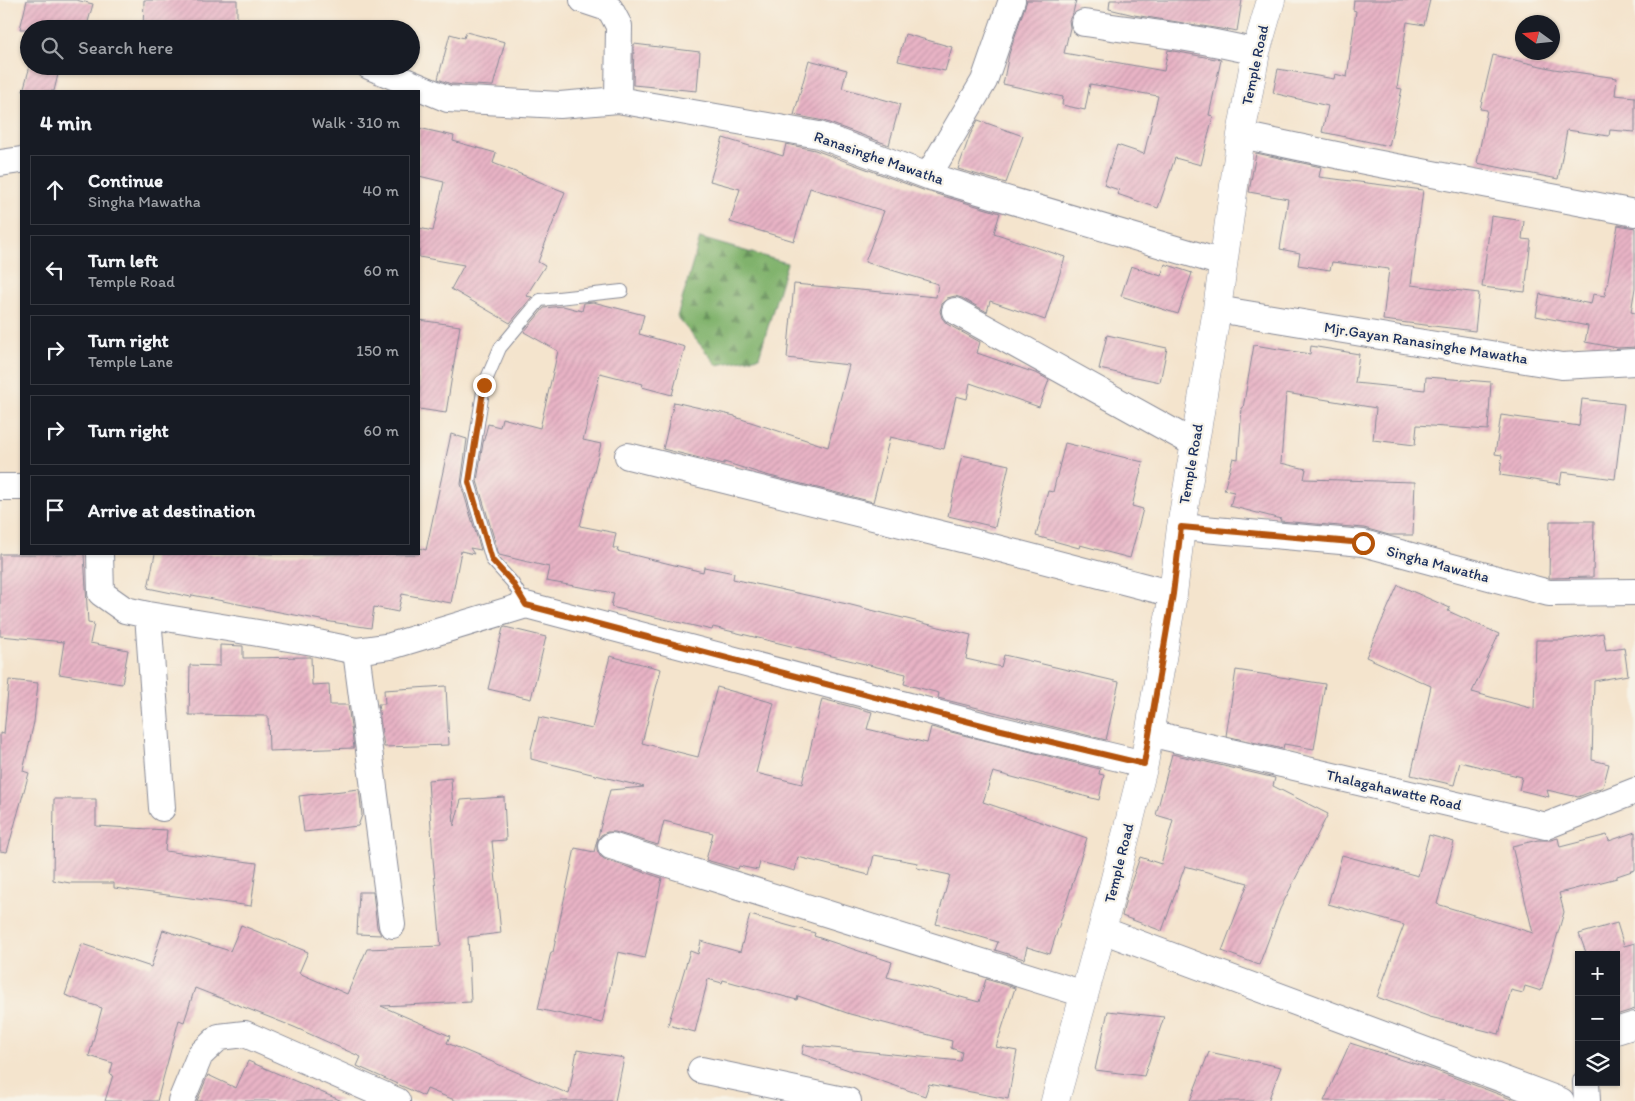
<!DOCTYPE html>
<html lang="en">
<head>
<meta charset="utf-8">
<style>
	body { margin:0; font-family:Itim,sans-serif; background:#242831; color:#f1f3f6 }
	.controls { position:absolute; right:15px; bottom:15px; display:grid; overflow:hidden; border-radius:0px; box-shadow:0 1px 4px #0004 }
	.controls button { width:45px; height:45px; display:grid; place-items:center; padding:0; border:0; border-bottom:1px solid #363941; background:#171b24; color:#f1f3f6; font:25px sans-serif }
	.compass { position:absolute; left:1515px; top:15px; width:45px; height:45px; border-radius:50%; background:#171b24; box-shadow:0 1px 4px #0004; rotate:285deg }
	.stop { position:absolute; width:15px; height:15px; margin:-11px; border:4px solid #b45309; border-radius:50%; background:#fff }
	.stop.end { background:#b45309; border-color:#fff; box-shadow:0 1px 5px #0008 }
	.list { margin:0; padding:0; list-style:none }
	h2 { display:flex; justify-content:space-between; align-items:center; height:65px; margin:0; padding:0 20px; font-size:21px }
	h2 small { font-size:16px; font-weight:400; color:#9ea1a6 }
	.list li { display:grid; grid-template-columns:32px 1fr auto; gap:15px; align-items:center; box-sizing:border-box; height:70px; margin:0 10px 10px; padding:0 10px; border:1px solid #363941; border-radius:0px }
	.list b { display:block; font-size:19px; white-space:nowrap }
	.list p { margin:0; font-size:16px; white-space:nowrap; color:#9ea1a6 }
	.list em { font-size:16px; font-style:normal; color:#9ea1a6 }
	.icon { flex:none; width:28px; height:28px; fill:none; stroke:currentColor; stroke-width:2; stroke-linecap:round; stroke-linejoin:round }
	.map { position:relative; flex:none; width:1635px; height:1101px; overflow:hidden }
	.search { position:absolute; background:#171b24; box-shadow:0 1px 4px #0004; left:20px; top:20px; width:400px; height:55px; display:flex; align-items:center; gap:12px; box-sizing:border-box; padding:0 18px; border-radius:28px; color:#9ea1a6; font-size:19px }
	.panel { position:absolute; background:#171b24; box-shadow:0 1px 4px #0004; left:20px; top:90px; width:400px; height:465px; border-radius:0px }
	.map>svg:first-child { display:block }
	.forest { fill:url(#forest-firs); stroke:#4e7065 }
	.building { fill:url(#building-hatch) }
	.lines { fill:none; stroke-linecap:round; stroke-linejoin:round }
	.lane-casing { stroke:#888a96; stroke-width:14 }
	.street-casing { stroke:#888a96; stroke-width:28 }
	.secondary-casing { stroke:#888a96; stroke-width:29 }
	.lane { stroke:#fff; stroke-width:12 }
	.street { stroke:#fff; stroke-width:26 }
	.secondary { stroke:#fff; stroke-width:28 }
	.route { stroke:#b45309; stroke-width:6 }
	.labels { text-anchor:middle; stroke-width:4.5; stroke-linejoin:round; paint-order:stroke }
	.street-label { font-size:15px; fill:#1b2f5e; stroke:#f7f3e8 }
</style>
</head>
<body>
<div class="map">
<svg width="1635" height="1101" viewBox="0 0 1635 1101">
	<defs>
		<pattern id="forest-firs" width="22" height="20" patternUnits="userSpaceOnUse" patternTransform="scale(1.25)"><rect width="22" height="20" fill="#80b26c"/><path d="M5 1l3.5 6h-7zM16 11l3.5 6h-7z" fill="#68915c"/></pattern>
		<pattern id="building-hatch" width="6" height="6" patternUnits="userSpaceOnUse" patternTransform="scale(1.25)"><rect width="6" height="6" fill="#e8b3c5"/><path d="M-1 1l2-2M0 6l6-6M5 7l2-2" fill="none" stroke="#c69aac"/></pattern>
	</defs>
	<rect width="100%" height="100%" fill="#f7f3e8"/>
	<filter id="ink" filterUnits="userSpaceOnUse"><feTurbulence type="fractalNoise" baseFrequency=".02" numOctaves="2"/><feDisplacementMap in="SourceGraphic" scale="10" xChannelSelector="R" yChannelSelector="G"/><feConvolveMatrix kernelMatrix="1 2 1 2 8 2 1 2 1" color-interpolation-filters="sRGB"/></filter>
	<filter id="wash" filterUnits="userSpaceOnUse"><feTurbulence type="fractalNoise" baseFrequency=".0096" numOctaves="4" result="noise"/><feDisplacementMap in="SourceGraphic" scale="20" xChannelSelector="R" yChannelSelector="G"/><feGaussianBlur stdDeviation="1.12" result="paint"/><feColorMatrix in="noise" values="0 0 0 0 0 0 0 0 0 0 0 0 0 0 0 0 0 1.4 0 .05"/><feComposite in="paint" operator="in"/></filter>
	<g filter="url(#wash)">
		<rect width="100%" height="100%" fill="#f4e4cd"/>
		<path class="forest" d="M700,238L787,263L759,357L717,365L677,317Z"/>
		<g id="blocks">
			<path class="building" d="M27,0H76L93,4L86,29H20Z
				M144,0H237V29H143Z
				M1027,0H1076L1073,13L1069,20L1070,28L1064,53L1164,71L1168,50L1221,60L1209,115L1213,116L1201,165L1175,158L1158,208L1117,194L1119,190L1104,185L1117,145L1144,154L1158,96L1090,84L1085,110L1062,105L1063,97L1003,84L1009,54Z
				M1110,0H1242L1237,31L1227,29V30L1134,15L1109,9Z
				M1354,0H1430L1424,25L1407,22L1397,88L1402,89L1389,146L1322,132L1328,106L1273,93L1278,69L1334,79L1335,74L1347,77L1356,11L1353,10Z
				M466,32L505,42L493,86L451,84L438,79L450,34L464,38Z
				M905,34L952,47L945,71L898,61Z
				M634,44L700,52L697,91L633,85Z
				M1493,55L1554,69L1617,78L1615,95L1635,97V132L1610,130L1609,136L1567,130L1558,179L1477,163L1487,110L1480,109Z
				M809,60L847,70L842,88L900,104L889,145L824,121L794,115Z
				M30,66H60L54,91H23Z
				M978,120L1023,136L1006,183L958,169L970,135Z
				M419,128L454,136L453,141L496,153L493,163L565,192L538,262L545,266L526,296L532,297L510,323L451,289L464,265L419,257V228L433,231L444,182L419,176Z
				M723,138L783,156L786,144L815,150L923,190L1000,213L994,233L1065,257L1045,320L990,301L987,312L962,298L955,296L947,298L942,304L940,311L942,318L947,324L980,342L977,353L1038,374L1049,380L1039,407L970,383L967,399L956,396L944,449L890,437L873,502L766,475L724,462V464L663,449L674,402L735,416V417L828,447L849,365L787,358L794,284L936,297L938,284L865,262L884,211L810,188L794,241L730,222L740,189L710,181Z
				M1256,153L1321,167L1319,177L1423,190L1411,285L1479,293L1475,331L1383,320L1389,269L1332,262L1330,270L1298,265L1300,253L1280,249L1288,199L1249,192Z
				M1491,216L1524,221L1522,239L1531,240L1525,292L1482,287Z
				M1618,225L1635,228V288L1631,312L1635,313V347L1618,348L1585,342L1588,326L1536,316L1540,294L1591,304L1593,294L1605,296Z
				M1165,264L1192,273L1178,314L1121,296L1131,266L1161,276Z
				M593,302L644,315L639,334L685,347L672,395L642,387L643,384L600,373L583,440L601,444L580,526L616,533L613,548H618L617,551L703,572L704,567L734,573L733,579L847,604L971,635L966,659L1001,667L1004,655L1119,682L1106,740L938,698L939,693L904,684L906,674L713,627L712,630L611,607L614,593L546,581L549,567L499,555L477,481L483,443L488,424L500,427L502,418L540,428L558,351L524,332L544,308L563,306L582,311L584,303Z
				M419,320L460,326L446,413L419,409Z
				M1107,335L1167,348L1160,382L1099,369Z
				M1254,345L1310,354L1311,346L1359,354L1355,383L1425,390L1426,377L1491,382L1488,430L1417,425L1415,445L1373,440L1376,408L1286,393L1281,463L1306,469L1304,479L1415,482L1413,535H1389L1364,528L1280,521L1281,519L1230,506L1234,492L1224,490L1233,458L1238,459L1242,408H1243Z
				M1582,399L1624,404L1615,479L1562,472L1560,484L1500,475L1502,455L1495,454L1501,415L1579,426Z
				M451,434L467,439L461,484L481,550L470,548L474,554L461,551L451,603L402,594L398,612L374,607L371,628L331,622L192,595L191,597L148,588L155,554H419V548L426,550Z
				M1065,443L1143,462L1132,506L1143,509L1130,558L1080,545L1079,548L1036,536L1048,491L1053,492Z
				M962,455L1009,465L995,527L948,516Z
				M1550,521H1594L1593,577L1549,578Z
				M0,554H84L88,623L94,624L90,643L128,650L122,684L59,674L64,642L0,636Z
				M1398,585L1450,608L1448,611L1499,634L1472,692L1534,709L1536,640H1563L1603,633L1606,650L1624,647L1628,675L1594,681L1592,760L1609,764L1603,787L1578,797L1547,790L1549,797L1519,790L1522,777L1460,762L1454,785L1411,775L1431,686L1366,657Z
				M505,627L546,637L531,699L488,689L503,628Z
				M220,645L243,646V658L311,657L312,685L329,684L330,705H348L354,748L269,751L268,716L189,715L190,665L220,666Z
				M610,656L661,669L642,743L698,757L717,687L774,703L756,773L802,784L822,699L872,712L867,729L927,743L931,727L1100,769L1099,774L1104,775L1099,800L993,772L983,802L1087,838L1050,954L1027,947L1024,959L995,950L998,942L936,924L950,875L917,868L918,863L874,855L869,875L798,857L795,871L760,862L758,870L739,866L738,869L706,860L713,833L664,821L658,845L615,832H607L601,835L597,842V850L600,856L606,860L662,878L645,958L618,952L602,1023L538,1009L551,952H553L575,848L594,852L610,790L644,787L531,759V749L539,717L592,729Z
				M1236,670L1325,684L1314,749L1284,744L1283,749L1226,736Z
				M9,680L38,683L34,722L23,771L29,773L7,852L0,851V733L4,734Z
				M446,686L449,745L384,747L378,704H385L384,690Z
				M1172,754L1275,778L1273,786L1328,814L1280,909L1259,965L1222,951L1248,883L1185,866L1162,931L1122,916L1127,894L1140,857L1161,864L1173,820L1156,815Z
				M451,778L454,826L461,800L504,797L506,840L492,841L501,933L468,937L471,1002L381,1006L450,1036L447,1043L569,1094L577,1050L624,1058L615,1101H457L427,1089L424,1096L357,1066L361,1057L294,1027L195,988L184,1022L179,1020L157,1101H105L113,1075L110,1074L113,1063L89,1056L102,1008L65,995L82,944L151,967L163,930L230,951L241,925L308,952L299,973L347,994L367,949L441,946L433,859L428,780Z
				M359,789L362,815L358,826L304,832L299,796Z
				M54,799H96V826L167,830L165,851L257,863L251,906L114,888V883H70L53,880Z
				M1635,832V870L1617,876V878L1559,893L1564,912L1541,991L1525,986L1523,993L1511,990L1499,1034L1430,1017L1377,997L1404,925L1328,904L1342,855L1418,876L1429,835L1454,842L1437,904L1533,933L1512,846L1538,840H1551L1558,838L1560,847L1607,835L1609,841Z
				M359,892H373L377,927L381,935L357,934Z
				M750,915L815,933L814,936L892,962L887,977L979,1002L986,979L1015,988L996,1047L1017,1051L1008,1099L929,1084L925,1096L802,1054L804,1045L960,1061L962,1052L951,1048L952,1041L850,1014L798,996L797,1000L723,980L722,983L708,979L695,1032L668,1025L690,951L698,954L701,941L740,952Z
				M1617,923L1624,946L1635,943V1009L1616,1015V955H1587L1579,934Z
				M1108,1011L1164,1017L1144,1076L1095,1070Z
				M1350,1043L1434,1070L1514,1100V1101H1324Z
				M1209,1052L1281,1067L1268,1101H1190Z
				M248,1061L342,1101H197L208,1075L236,1088Z"/>
		</g>
	</g>
	<g filter="url(#ink)">
		<use href="#blocks" fill-opacity="0" stroke="#888a96" stroke-width="1"/>
		<g class="lines">
			<g class="lane-casing">
				<path id="lane" d="M526,605L512,582L492,560L469,482L484,385L500,348L540,300L622,291"/>
			</g>
			<g class="street-casing">
				<path id="street" d="M583,0L610,9L619,26L618,100L819,135L928,176L1223,263
					M1084,23C1141,31 1199,38 1256,52
					M369,66L448,99L560,105L618,100
					M1241,135L1365,161L1635,213
					M0,163L21,160
					M928,176L984,81L1012,0
					M1217,309L1562,366L1635,362
					M955,311L1195,444
					M628,456L989,546L1173,594
					M0,487H21
					M1181,527L1363,543L1549,593L1635,592
					M100,554L101,593L125,610L148,615L313,642L356,651L391,646L526,605L993,728L1144,764
					M148,615L162,808
					M356,651L392,925
					M1149,733L1546,826L1635,791
					M611,846L1084,994
					M1102,930L1561,1101
					M1616,1031L1635,1025
					M701,1070L848,1101
					M1586,1082L1587,1101
					M181,1101L200,1055L219,1037L245,1034L397,1101"/>
			</g>
			<g class="secondary-casing">
				<path id="secondary" d="M1055,1101L1102,930L1144,764L1173,594L1181,527L1217,309L1241,135L1256,52L1271,0"/>
			</g>
			<use href="#lane" class="lane"/>
			<use href="#street" class="street"/>
			<use href="#secondary" class="secondary"/>
		</g>
	</g>
	<g class="lines" filter="url(#ink)">
		<path class="route" d="M484,385L469,482L492,560L512,582L526,605L993,728L1144,764L1173,594L1181,527L1363,543"/>
	</g>
	<g class="labels">
		<g class="street-label">
			<text transform="translate(1255 65) rotate(-78)" y="5">Temple Road</text>
			<text transform="translate(879 158) rotate(19)" y="5">Ranasinghe Mawatha</text>
			<text transform="translate(1426 343) rotate(9)" y="5">Mjr.Gayan Ranasinghe Mawatha</text>
			<text transform="translate(1191 464) rotate(-80)" y="5">Temple Road</text>
			<text transform="translate(1438 564) rotate(15)" y="5">Singha Mawatha</text>
			<text transform="translate(1394 790) rotate(13)" y="5">Thalagahawatte Road</text>
			<text transform="translate(1119 863) rotate(-76)" y="5">Temple Road</text>
		</g>
	</g>
</svg>
<div class="controls">
<button>+</button>
<button>−</button>
<button><svg class="icon" aria-label="layers" viewBox="0 0 24 24"><path d="M12 4l9 5-9 5-9-5zM3 14l9 5 9-5"/></svg></button>
</div>
<svg class="compass" viewBox="-18 -18 36 36"><path d="M0-13l5 13h-10z" fill="#e53935"/><path d="M0 13l5-13h-10z" fill="#9ea1a6"/></svg>
<div class="stop" style="left:1363px;top:543px"></div>
<div class="stop end" style="left:484px;top:385px"></div>
<div class="search"><svg class="icon" aria-label="search" viewBox="0 0 24 24"><circle cx="10" cy="10" r="6"/><path d="M15 15l6 6"/></svg>Search here</div>
<section class="panel">
<h2>4 min<small>Walk · 310 m</small></h2>
<ul class="list">
<li><svg class="icon" aria-label="ahead" viewBox="0 0 24 24"><path d="M12 20V5M6 11l6-6 6 6"/></svg><div><b>Continue</b><p>Singha Mawatha</p></div><em>40 m</em></li>
<li><svg class="icon" aria-label="left" viewBox="0 0 24 24"><path d="M17 20v-9H6M10 6l-5 5 5 5"/></svg><div><b>Turn left</b><p>Temple Road</p></div><em>60 m</em></li>
<li><svg class="icon" aria-label="right" viewBox="0 0 24 24"><path d="M7 20v-9h11M14 6l5 5-5 5"/></svg><div><b>Turn right</b><p>Temple Lane</p></div><em>150 m</em></li>
<li><svg class="icon" aria-label="right" viewBox="0 0 24 24"><path d="M7 20v-9h11M14 6l5 5-5 5"/></svg><div><b>Turn right</b></div><em>60 m</em></li>
<li><svg class="icon" aria-label="arrive" viewBox="0 0 24 24"><path d="M6 21V4h12l-3 4 3 4H6"/></svg><div><b>Arrive at destination</b></div></li>
</ul>
</section>
</div>
</body>
</html>
